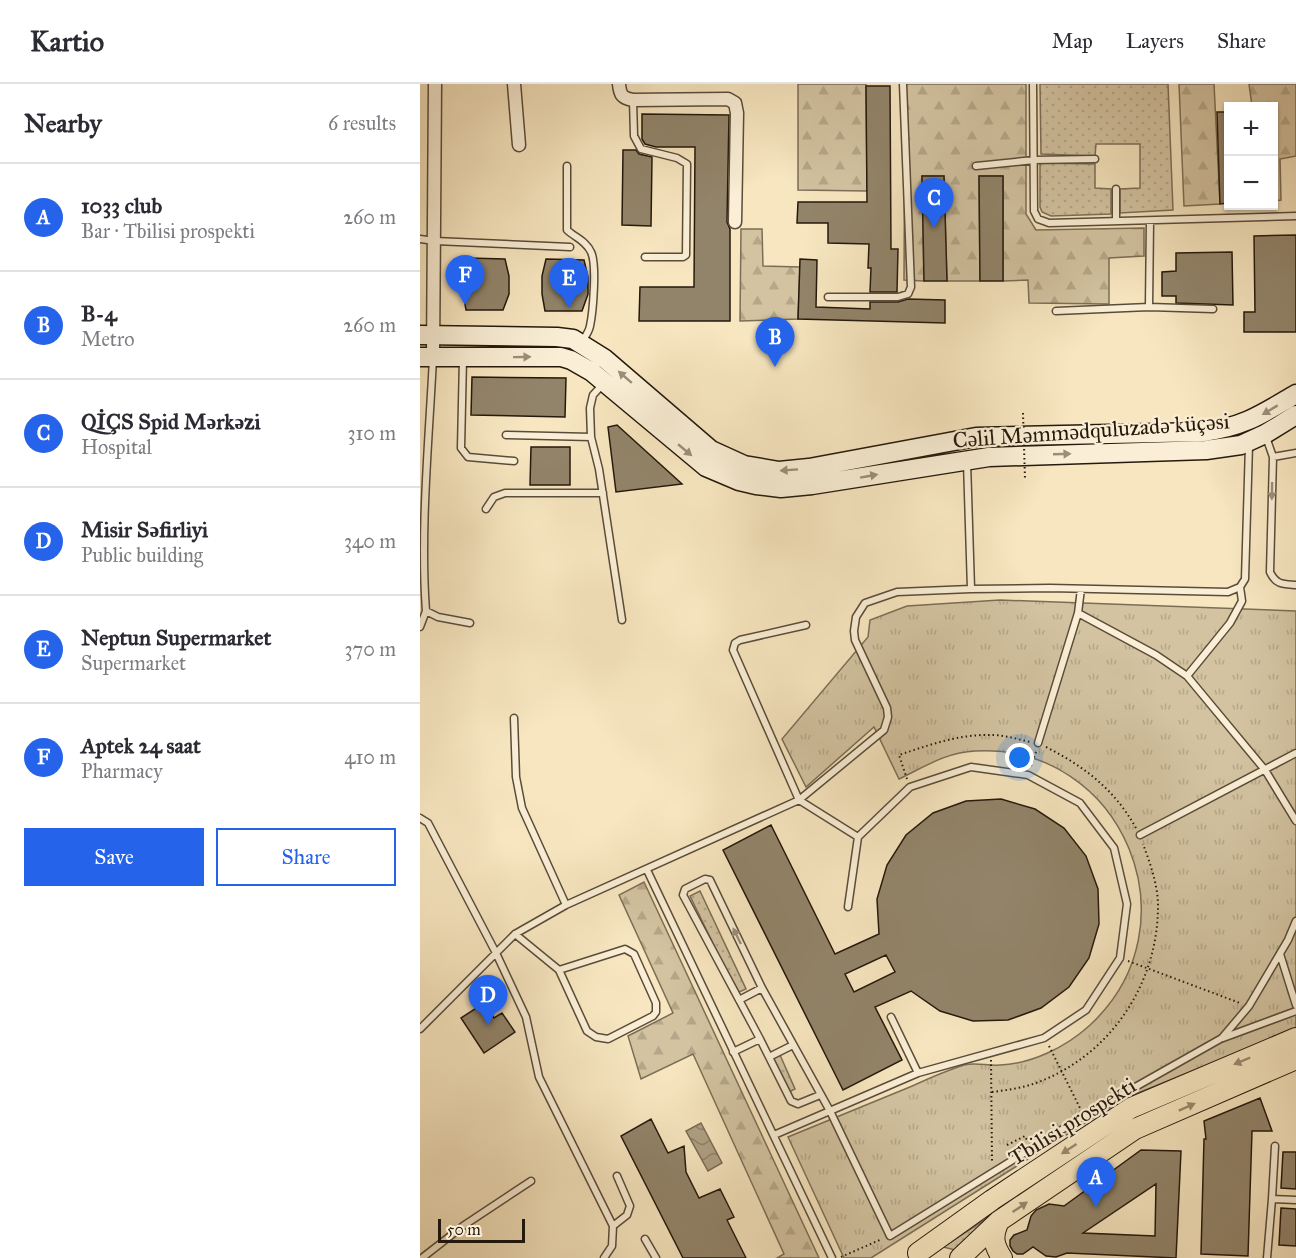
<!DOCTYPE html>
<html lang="en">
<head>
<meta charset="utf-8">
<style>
	body { margin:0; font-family:"IM FELL Great Primer",serif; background:#f7f7f7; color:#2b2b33 }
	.controls { position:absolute; right:18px; top:18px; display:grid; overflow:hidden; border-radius:0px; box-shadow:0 2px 4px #0004 }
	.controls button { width:54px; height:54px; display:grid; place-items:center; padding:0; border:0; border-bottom:2px solid #e1e1e2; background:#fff; color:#2b2b33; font:30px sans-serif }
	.scale { position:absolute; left:18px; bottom:15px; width:87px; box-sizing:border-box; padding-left:6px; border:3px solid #25190c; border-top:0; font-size:16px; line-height:21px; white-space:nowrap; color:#25190c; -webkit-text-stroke:4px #faefd6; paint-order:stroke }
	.you { position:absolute; left:600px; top:674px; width:21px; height:21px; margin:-15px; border:4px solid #fff; border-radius:50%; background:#1a73e8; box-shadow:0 0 0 9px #1a73e833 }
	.badge { display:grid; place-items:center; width:39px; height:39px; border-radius:50%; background:#2563eb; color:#fff; font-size:20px; font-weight:700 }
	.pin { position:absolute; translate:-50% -50px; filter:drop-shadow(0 2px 3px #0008) }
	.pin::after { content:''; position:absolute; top:32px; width:21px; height:18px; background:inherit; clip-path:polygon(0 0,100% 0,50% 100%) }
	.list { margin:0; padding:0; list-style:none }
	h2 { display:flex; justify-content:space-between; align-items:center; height:78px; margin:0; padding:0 24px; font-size:26px }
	h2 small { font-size:20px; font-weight:400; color:#7c7c81 }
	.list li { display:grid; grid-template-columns:39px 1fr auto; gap:18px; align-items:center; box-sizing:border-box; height:108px; padding:0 24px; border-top:2px solid #e1e1e2 }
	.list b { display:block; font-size:22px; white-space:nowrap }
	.list p { margin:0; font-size:20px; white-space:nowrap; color:#7c7c81 }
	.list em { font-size:20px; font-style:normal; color:#7c7c81 }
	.actions { display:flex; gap:12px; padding:18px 24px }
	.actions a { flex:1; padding:14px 0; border:2px solid #2563eb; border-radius:0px; text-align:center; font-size:21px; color:#2563eb }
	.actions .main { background:#2563eb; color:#fff }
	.map { position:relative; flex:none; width:876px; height:1174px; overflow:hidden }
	header { display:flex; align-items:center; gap:36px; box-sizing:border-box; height:84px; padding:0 30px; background:#fff; border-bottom:2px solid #e1e1e2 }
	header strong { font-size:28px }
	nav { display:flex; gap:33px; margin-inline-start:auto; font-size:21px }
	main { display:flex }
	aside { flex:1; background:#fff }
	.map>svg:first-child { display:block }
	.grass { fill:url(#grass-dots); stroke:#7c6e56; stroke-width:1.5 }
	.forest { fill:url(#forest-firs); stroke:#7c6e56; stroke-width:1.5 }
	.park { fill:url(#park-tufts); stroke:#7c6e56; stroke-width:1.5 }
	.water { fill:url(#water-waves); stroke:#786a53; stroke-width:1.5 }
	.building { fill:#92846a; stroke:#25190c; stroke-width:1.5; fill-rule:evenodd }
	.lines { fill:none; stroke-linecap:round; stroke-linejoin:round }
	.lane-casing { stroke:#5a4c39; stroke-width:9 }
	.street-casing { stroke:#5a4c39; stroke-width:15 }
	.secondary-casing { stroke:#25190c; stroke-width:21 }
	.primary-casing { stroke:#25190c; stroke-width:22 }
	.path { stroke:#25190c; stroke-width:2; stroke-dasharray:1.5 3; stroke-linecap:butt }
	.lane { stroke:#faefd6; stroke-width:6 }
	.street { stroke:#faefd6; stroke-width:12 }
	.secondary { stroke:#faefd6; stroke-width:18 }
	.primary { stroke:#f7e6c0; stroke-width:20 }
	.path-bridge { stroke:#25190c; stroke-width:2; stroke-dasharray:1.5 3; stroke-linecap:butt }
	.oneway { fill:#9a8f7b }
	.oneway2 { fill:#988a6f }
	.labels { text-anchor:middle; stroke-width:4.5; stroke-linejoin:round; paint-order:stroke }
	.street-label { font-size:22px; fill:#25190c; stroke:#faefd6 }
</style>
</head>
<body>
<header>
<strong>Kartio</strong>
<nav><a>Map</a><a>Layers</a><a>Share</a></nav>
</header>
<main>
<aside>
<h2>Nearby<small>6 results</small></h2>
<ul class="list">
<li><span class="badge">A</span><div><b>1033 club</b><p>Bar · Tbilisi prospekti</p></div><em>260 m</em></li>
<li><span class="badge">B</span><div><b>B-4</b><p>Metro</p></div><em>260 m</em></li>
<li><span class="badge">C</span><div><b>QİÇS Spid Mərkəzi</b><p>Hospital</p></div><em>310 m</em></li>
<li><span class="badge">D</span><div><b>Misir Səfirliyi</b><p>Public building</p></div><em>340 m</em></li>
<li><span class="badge">E</span><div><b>Neptun Supermarket</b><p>Supermarket</p></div><em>370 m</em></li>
<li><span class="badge">F</span><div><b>Aptek 24 saat</b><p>Pharmacy</p></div><em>410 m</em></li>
</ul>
<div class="actions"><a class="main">Save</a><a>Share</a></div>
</aside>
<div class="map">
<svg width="876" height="1174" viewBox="0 0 876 1174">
	<defs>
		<pattern id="grass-dots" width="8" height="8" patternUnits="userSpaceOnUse" patternTransform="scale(1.5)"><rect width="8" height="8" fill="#d3c3a1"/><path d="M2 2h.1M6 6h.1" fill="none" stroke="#b5a789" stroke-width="1.8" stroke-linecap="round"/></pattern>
		<pattern id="forest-firs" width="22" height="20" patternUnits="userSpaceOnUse" patternTransform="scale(1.5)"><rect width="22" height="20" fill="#d3c3a1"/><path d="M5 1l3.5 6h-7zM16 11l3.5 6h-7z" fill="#b5a789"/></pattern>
		<pattern id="park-tufts" width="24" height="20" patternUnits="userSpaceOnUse" patternTransform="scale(1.5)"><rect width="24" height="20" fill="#d3c3a1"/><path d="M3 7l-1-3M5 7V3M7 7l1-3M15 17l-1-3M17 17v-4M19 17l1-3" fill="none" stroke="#b5a789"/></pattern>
		<pattern id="water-waves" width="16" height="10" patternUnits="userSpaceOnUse" patternTransform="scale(1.5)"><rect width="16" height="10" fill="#b0a083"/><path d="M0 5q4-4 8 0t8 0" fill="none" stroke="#8f826a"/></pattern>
	</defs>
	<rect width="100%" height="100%" fill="#f7e6c0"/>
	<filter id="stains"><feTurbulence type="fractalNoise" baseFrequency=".00333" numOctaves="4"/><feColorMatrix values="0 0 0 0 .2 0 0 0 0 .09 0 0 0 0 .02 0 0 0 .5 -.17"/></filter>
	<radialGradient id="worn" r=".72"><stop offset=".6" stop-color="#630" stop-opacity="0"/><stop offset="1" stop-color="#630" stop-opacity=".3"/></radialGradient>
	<path class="grass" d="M620,0H748L753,126L700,129V105L720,104V60H676L675,72L621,70Z
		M620,79L675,80V104L691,105V130L631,132L622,128L620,123Z
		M280,807L326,905L317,909L270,812Z
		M360,971L375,1005L365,1010L350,975Z
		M572,1131L535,1166L523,1163Z"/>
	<path class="forest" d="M378,0H446L447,107L378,106Z
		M485,0H606V130L616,146L724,144V172L689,174V220L609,219L608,196L583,197V92H559L560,197H527L524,92H502L504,197L484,196Z
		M759,0H794L800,120L764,122Z
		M829,0H876V72L860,75L861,116L854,117V22H832Z
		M321,145H342L343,182L380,183L378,235L320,237Z
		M224,798L399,1174H357L364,1170L273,970L221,995L208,952L253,929L199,811Z"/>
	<path class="park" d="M580,516L876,527V945L703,1015L451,1174H424L368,1053C407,1037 446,1021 485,1005C504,997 524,987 544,981C555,978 568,982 580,981C611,980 646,963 669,942C779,842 703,659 555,667C527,668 504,683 479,695L454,643L386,703L362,655L448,553L450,536L487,522Z"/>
	<path class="water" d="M281,1039L302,1079L288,1087L266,1047Z"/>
	<path class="building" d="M446,2H470L471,165H478L477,208H450L451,184H448L449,160L408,159V139H377L378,118H447Z
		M797,28H808V119L800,120Z
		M222,30L309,31L307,138L310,145V237H219L220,203H274L275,63H236L225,60L222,55Z
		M203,66H216L219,70L232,73L231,142L202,141Z
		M502,92H524L527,197H504Z
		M559,92H583V197H560Z
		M876,151V248H824V228H835L834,152Z
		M812,168L813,221L756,219V212H742V188L756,187V169Z
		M48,174L85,175L89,192V210L83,226H46L43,209V191Z
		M126,175L164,176L168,193V210L162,227H125L122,210V192Z
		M380,175L397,176L396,223L450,225V218H478L488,215L525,216V239L378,235Z
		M52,293L146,294L145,333L51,331Z
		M197,341L262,400L196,408L188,343Z
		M111,363H150V401H110Z
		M581,715L615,725L644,744L666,772L678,805L679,840L669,874L649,903L621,924L588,936L553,937L520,927L491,907L455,923L482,976L423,1006L303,766L351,741L415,870L459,850L457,815L467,781L486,751L513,729L546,717ZM466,871L475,888L434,908L425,890Z
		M64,919L74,934L82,929L95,948L64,969L41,934Z
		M840,1014L852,1047H832L828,1172L781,1170L784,1055H786L784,1037Z
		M231,1035L248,1069L264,1062L266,1088L279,1114L300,1105L314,1133L307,1136L326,1174H263L201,1052Z
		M721,1066L761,1067L756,1174L647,1169L636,1173L626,1172L613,1163L603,1170H597L593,1167L590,1162V1156L594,1151L607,1146L611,1132L616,1126L629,1120L644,1122ZM736,1100L735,1152L663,1149Z
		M863,1068H876V1105L861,1104Z
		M861,1124L876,1125V1162L859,1161Z"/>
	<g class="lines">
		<g class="lane-casing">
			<path id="lane" d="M613,0L614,127L618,135L629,139L876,132
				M213,16L214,52L221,65L257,74L267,80L266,171L263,173H225
				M147,82V146C156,154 166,157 171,168C177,180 173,228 170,242C169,248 165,253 161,259
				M556,82L614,76L675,75
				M696,105V136
				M0,155L15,157L150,163
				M408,213H478L488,210L491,203L483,0
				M729,223L730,137
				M636,227L729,223L793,225
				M13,274C9,355 0,447 6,527L18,533L50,539
				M43,274L41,364L48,373L94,377
				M183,300L173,311L170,324L171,353L179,385L202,536
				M86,351L171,353
				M846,353L853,373L850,488C856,501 863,500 876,501
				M853,373L876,369
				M547,378L551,505
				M66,425L74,413L85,409H183
				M658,529L736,571L767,592L845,686L876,737
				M386,541L320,556L315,559L313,566L379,716L438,753
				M0,543L6,527
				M767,592L810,539L822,517L820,503
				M94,634L96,693L102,724L146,821
				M618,659L658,529L661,505
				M0,734L8,739L76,869L106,933L119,993L193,1142L192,1162L184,1174
				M720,751L876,669
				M227,786L412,1174
				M95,850L139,886L167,947L176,953L188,955L233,932L236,928V919L214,870L205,865L139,886
				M860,870L876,921
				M319,916L342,904
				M471,933L498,989
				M0,945L95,850L146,821L379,716L464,646L468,633L467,624L435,556L434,547L436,533L445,519L477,508L551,505L630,504L808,508L820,503L825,495L829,361
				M803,954L876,927
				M340,955L371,1017L378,1020L400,1011
				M313,968L340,955L263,811L265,805L285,795L290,796L342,904L410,1027L470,1152L664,1032L802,954L829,922L868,856L876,837
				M349,973L373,961
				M354,1051L498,989L624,954L666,926L700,874L707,820L694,764L660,719L608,691L551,683L490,703L438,753L428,823
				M852,1115L855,1062
				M193,1142L207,1131L210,1122L197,1092
				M225,1155L236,1174
				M2,1174L43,1142L111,1097
				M847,1174L852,1115L876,1116"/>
		</g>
		<g class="street-casing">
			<path id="street" d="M94,0L99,61
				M199,0C200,11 202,14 213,16L308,15L315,19L317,29L315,138
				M13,273L15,0"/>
		</g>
		<g class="secondary-casing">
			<path id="secondary" d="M0,251L137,253L153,255L185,275L291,366L324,381L359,387L389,384L556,353L783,348C824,343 842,330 876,310
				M0,273H141L151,276L172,288L286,383L319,397L336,401L361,404L392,401L569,373L786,366L821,361L845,350L876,331"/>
		</g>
		<g class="primary-casing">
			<path id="primary" d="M579,1137C572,1152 573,1160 582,1174
				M498,1169L572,1116L711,1024L876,954
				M540,1174L579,1137L715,1045L876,975"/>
		</g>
		<path class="path" d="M626,663C665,683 694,705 716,744
			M611,682L616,668
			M487,695L479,671C509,661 539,650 572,651C584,651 597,655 610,658
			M708,877L820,919
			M629,962L660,1024
			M571,976L572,1078
			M572,1008C587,1006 602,1004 616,999C690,972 738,900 738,822C738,801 730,779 723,760
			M587,1061L605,1052L607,1056
			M421,1173L462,1155"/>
		<use href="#lane" class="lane"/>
		<use href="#street" class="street"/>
		<use href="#secondary" class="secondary"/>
		<use href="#primary" class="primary"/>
		<path class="path-bridge" d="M603,329L605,395"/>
	</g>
	<defs><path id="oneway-solid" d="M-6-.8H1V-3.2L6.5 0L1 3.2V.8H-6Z" transform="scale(1.5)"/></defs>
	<g class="oneway">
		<use href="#oneway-solid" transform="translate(102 273) rotate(-1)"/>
		<use href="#oneway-solid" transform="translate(205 293) rotate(-139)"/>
		<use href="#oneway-solid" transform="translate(850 326) rotate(149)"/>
		<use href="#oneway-solid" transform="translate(265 366) rotate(40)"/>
		<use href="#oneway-solid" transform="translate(642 370) rotate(-2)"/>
		<use href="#oneway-solid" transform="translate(369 386) rotate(176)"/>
		<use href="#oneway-solid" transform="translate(449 392) rotate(-10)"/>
		<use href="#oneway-solid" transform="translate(852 407) rotate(91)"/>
		<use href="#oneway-solid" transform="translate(317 852) rotate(-116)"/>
	</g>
	<g class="oneway2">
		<use href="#oneway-solid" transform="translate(822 977) rotate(157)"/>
		<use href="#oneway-solid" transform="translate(767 1023) rotate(-24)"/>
		<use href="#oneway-solid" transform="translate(649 1065) rotate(147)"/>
		<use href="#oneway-solid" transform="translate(600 1123) rotate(-34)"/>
	</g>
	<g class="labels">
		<g class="street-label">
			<text transform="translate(671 346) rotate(-4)" y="8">Cəlil Məmmədquluzadə küçəsi</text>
			<text transform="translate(652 1037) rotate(-32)" y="8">Tbilisi prospekti</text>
		</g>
	</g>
	<rect width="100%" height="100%" filter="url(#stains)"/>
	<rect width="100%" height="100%" fill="url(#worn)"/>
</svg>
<div class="controls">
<button>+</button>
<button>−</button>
</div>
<div class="scale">50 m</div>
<div class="you"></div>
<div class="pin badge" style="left:676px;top:1123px">A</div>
<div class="pin badge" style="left:355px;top:283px">B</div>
<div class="pin badge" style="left:514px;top:144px">C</div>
<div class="pin badge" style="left:68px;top:941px">D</div>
<div class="pin badge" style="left:149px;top:224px">E</div>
<div class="pin badge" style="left:45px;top:221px">F</div>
</div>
</main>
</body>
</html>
